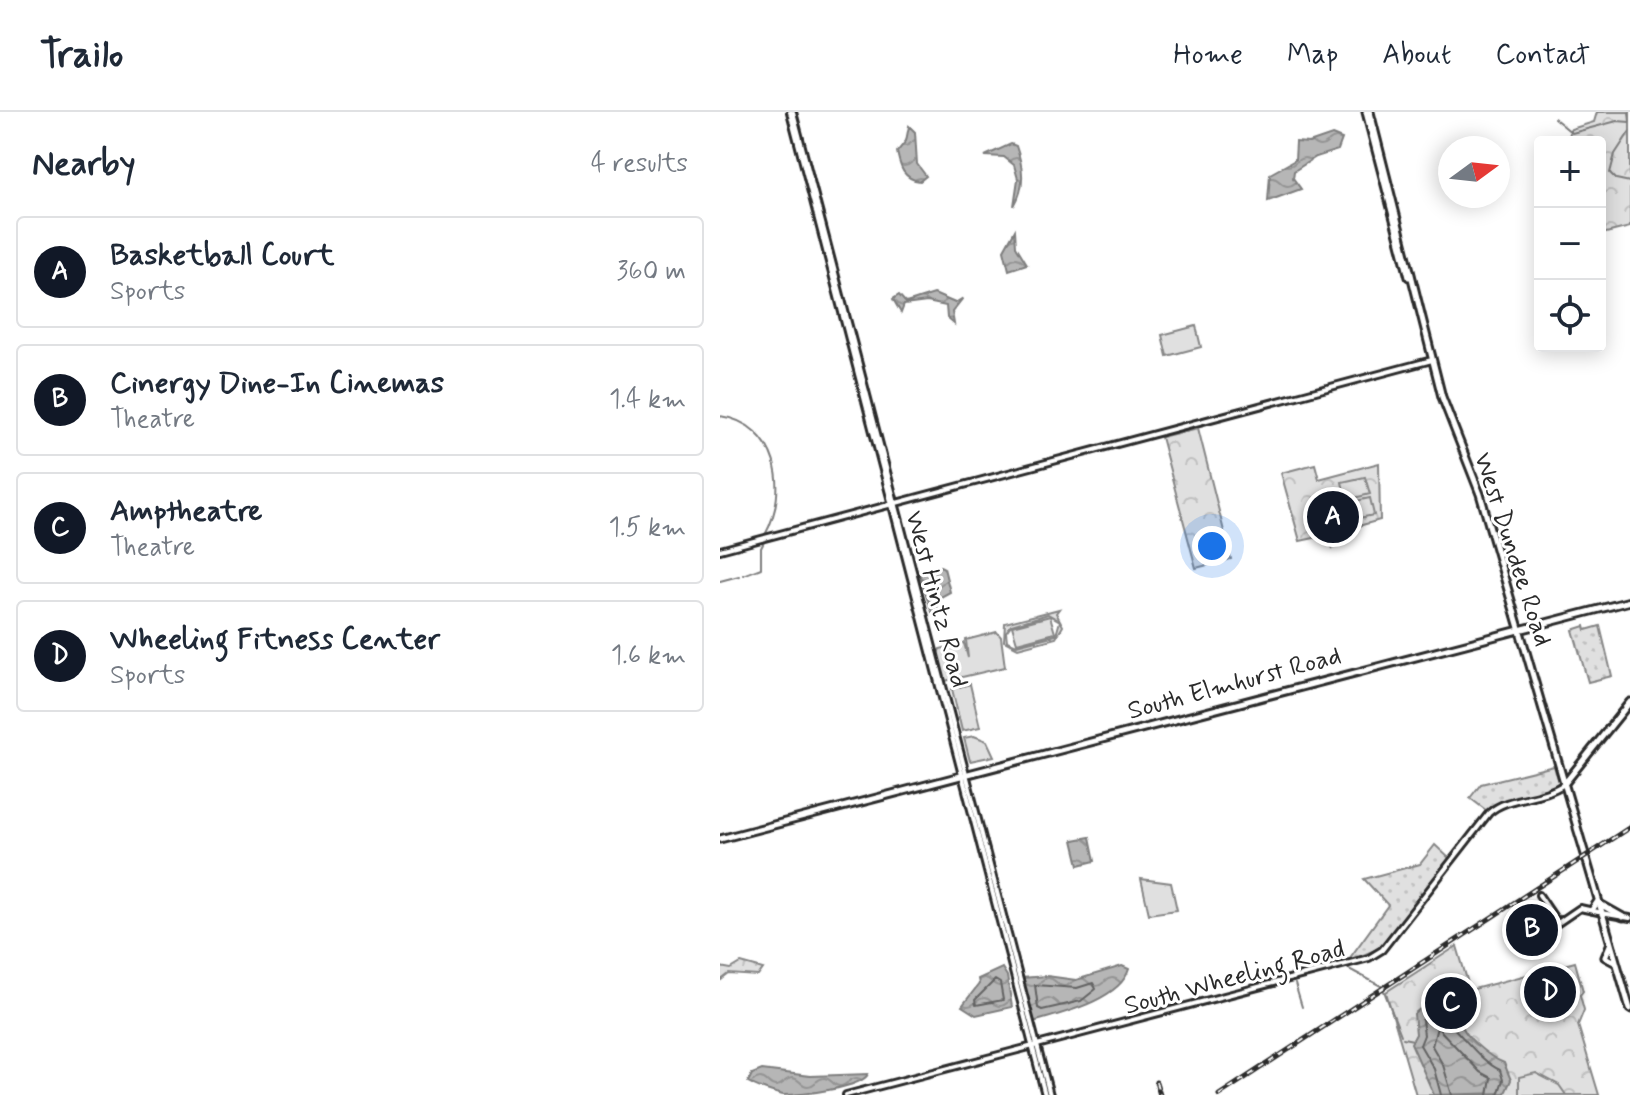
<!DOCTYPE html>
<html lang="en">
<head>
<meta charset="utf-8">
<style>
	body { margin:0; font-family:Mynerve,sans-serif; background:#f6f6f7; color:#1f2937 }
	.controls { position:absolute; right:24px; top:24px; display:grid; overflow:hidden; border-radius:8px; box-shadow:0 4px 20px #0003 }
	.controls button { width:72px; height:72px; display:grid; place-items:center; padding:0; border:0; border-bottom:2px solid #e0e1e3; background:#fff; color:#1f2937; font:40px sans-serif }
	.compass { position:absolute; left:718px; top:24px; width:72px; height:72px; border-radius:50%; background:#fff; box-shadow:0 4px 20px #0003; rotate:75deg }
	.you { position:absolute; left:492px; top:434px; width:28px; height:28px; margin:-20px; border:6px solid #fff; border-radius:50%; background:#1a73e8; box-shadow:0 0 0 12px #1a73e833 }
	.badge { display:grid; place-items:center; width:52px; height:52px; border-radius:50%; background:#111827; color:#fff; font-size:26px; font-weight:700 }
	.pin { position:absolute; translate:-50% -50%; border:4px solid #fff; box-shadow:0 2px 8px #0006 }
	.list { margin:0; padding:0; list-style:none }
	h2 { display:flex; justify-content:space-between; align-items:center; height:104px; margin:0; padding:0 32px; font-size:34px }
	h2 small { font-size:26px; font-weight:400; color:#747a83 }
	.list li { display:grid; grid-template-columns:52px 1fr auto; gap:24px; align-items:center; box-sizing:border-box; height:112px; margin:0 16px 16px; padding:0 16px; border:2px solid #e0e1e3; border-radius:8px }
	.list b { display:block; font-size:30px; white-space:nowrap }
	.list p { margin:0; font-size:26px; white-space:nowrap; color:#747a83 }
	.list em { font-size:26px; font-style:normal; color:#747a83 }
	.icon { flex:none; width:44px; height:44px; fill:none; stroke:currentColor; stroke-width:2; stroke-linecap:round; stroke-linejoin:round }
	.map { position:relative; flex:none; width:910px; height:983px; overflow:hidden }
	header { display:flex; align-items:center; gap:48px; box-sizing:border-box; height:112px; padding:0 40px; background:#fff; border-bottom:2px solid #e0e1e3 }
	header strong { font-size:38px }
	nav { display:flex; gap:44px; margin-inline-start:auto; font-size:28px }
	main { display:flex }
	aside { flex:1; background:#fff }
	.map>svg:first-child { display:block }
	.grass { fill:url(#grass-dots); stroke:#868686; stroke-width:2 }
	.forest { fill:url(#forest-crowns); stroke:#868686; stroke-width:2 }
	.garden { fill:#e0e0e0; stroke:#868686; stroke-width:2; fill-rule:evenodd }
	.water { fill:url(#water-waves); stroke:#7e7e7e; stroke-width:2 }
	.lines { fill:none; stroke-linecap:round; stroke-linejoin:round }
	.shore { stroke:#636363; stroke-width:2 }
	.stream { stroke:#7e7e7e; stroke-width:2 }
	.secondary-casing { stroke:#2b2b2b; stroke-width:10 }
	.primary-casing { stroke:#2b2b2b; stroke-width:11 }
	.secondary { stroke:#fff; stroke-width:4 }
	.primary { stroke:#fff; stroke-width:5 }
	.rail-casing { stroke:#2b2b2b; stroke-width:5 }
	.rail { stroke:#fff; stroke-width:2; stroke-dasharray:6; stroke-linecap:butt }
	.labels { text-anchor:middle; stroke-width:6; stroke-linejoin:round; paint-order:stroke }
	.street-label { font-size:26px; fill:#2b2b2b; stroke:#fff }
</style>
</head>
<body>
<header>
<strong>Trailo</strong>
<nav><a>Home</a><a>Map</a><a>About</a><a>Contact</a></nav>
</header>
<main>
<aside>
<h2>Nearby<small>4 results</small></h2>
<ul class="list">
<li><span class="badge">A</span><div><b>Basketball Court</b><p>Sports</p></div><em>360 m</em></li>
<li><span class="badge">B</span><div><b>Cinergy Dine-In Cinemas</b><p>Theatre</p></div><em>1.4 km</em></li>
<li><span class="badge">C</span><div><b>Amptheatre</b><p>Theatre</p></div><em>1.5 km</em></li>
<li><span class="badge">D</span><div><b>Wheeling Fitness Center</b><p>Sports</p></div><em>1.6 km</em></li>
</ul>
</aside>
<div class="map">
<svg width="910" height="983" viewBox="0 0 910 983">
	<defs>
		<pattern id="grass-dots" width="8" height="8" patternUnits="userSpaceOnUse" patternTransform="scale(2)"><rect width="8" height="8" fill="#e0e0e0"/><path d="M2 2h.1M6 6h.1" fill="none" stroke="#c0c0c0" stroke-width="1.8" stroke-linecap="round"/></pattern>
		<pattern id="forest-crowns" width="20" height="18" patternUnits="userSpaceOnUse" patternTransform="scale(2)"><rect width="20" height="18" fill="#e0e0e0"/><path d="M2 6a3 3 0 1 1 6 0M12 15a3 3 0 1 1 6 0" fill="none" stroke="#c0c0c0"/></pattern>
		<pattern id="water-waves" width="16" height="10" patternUnits="userSpaceOnUse" patternTransform="scale(2)"><rect width="16" height="10" fill="#b6b6b6"/><path d="M0 5q4-4 8 0t8 0" fill="none" stroke="#949494"/></pattern>
	</defs>
	<rect width="100%" height="100%" fill="#fff"/>
	<filter id="ink" filterUnits="userSpaceOnUse"><feTurbulence type="fractalNoise" baseFrequency=".0125" numOctaves="2"/><feDisplacementMap in="SourceGraphic" scale="16" xChannelSelector="R" yChannelSelector="G"/><feConvolveMatrix kernelMatrix="1 2 1 2 8 2 1 2 1" color-interpolation-filters="sRGB"/></filter>
	<g filter="url(#ink)">
		<path class="grass" d="M865,514L866,518L880,514L892,564L868,570L853,518Z
			M834,654L839,670C821,688 787,682 767,699L750,686L761,672Z
			M715,733L729,746L662,835L627,850L668,793L644,767L700,752Z"/>
		<path class="forest" d="M877,0H910V115L882,122L880,30L848,28L851,17L874,10Z
			M478,316L511,447L476,456L441,325Z
			M659,351L660,408L610,422L612,435L603,424L580,429L561,361L595,352L599,367Z
			M737,834L750,878L855,850L863,879L860,883L864,898L858,913L879,983H696L666,880Z
			M21,851L43,857L38,864L9,862L0,869V855L11,857Z"/>
		<path class="garden" d="M476,214L481,235L447,244L442,223Z
			M645,365L650,382L626,388L622,370Z
			M650,386L654,403L629,408L626,391Z
			M339,497L336,501L343,514L336,526L298,536L284,529L285,511ZM328,502L340,509L336,523L297,533L287,529L286,520L291,513Z
			M330,504L335,521L297,531L292,514Z
			M277,520L281,525L285,555L225,569L218,541L220,537L244,531L248,546L246,528Z
			M250,572L260,615L242,619L232,577Z
			M254,624L267,629L274,644L250,649L244,626Z
			M421,767L451,771L457,798L429,802Z
			M816,961L839,973L846,983H799V965Z"/>
		<path class="water" d="M189,14L195,20L197,52L206,64L200,69C182,67 180,53 177,40L186,29Z
			M612,23L622,27L618,38L596,45L574,59L573,66L581,77L548,89L550,62L575,48L576,30L589,31Z
			M291,32L296,34C303,54 306,74 294,94L298,67L294,53L284,45L265,44Z
			M295,118L296,134L307,152L289,158L284,138Z
			M214,182L235,191L243,186L232,200L234,212L227,206L226,194L207,190L184,193L181,201L173,187L179,183L186,191Z
			M220,454L224,456L230,480L217,487L218,498L212,500L199,461Z
			M370,725L375,749L359,753L353,728Z
			M402,854L409,857C400,888 340,902 313,910L302,866L327,864L356,868Z
			M282,856L287,864L292,895L256,903L242,894L259,872L258,867Z
			M713,895L723,896L740,907C742,924 769,945 784,951L791,968L785,981L714,983L691,931L696,922L694,902L701,896Z
			M42,958L90,964L148,962C142,976 80,983 63,983C51,980 40,977 28,970L32,962Z"/>
		<g class="lines">
			<path class="shore" d="M275,868L280,871L283,888L256,893L255,888Z
				M373,871L376,877L361,889L322,898L318,896L315,873L357,876Z
				M721,983L714,957L700,933L704,923L702,908L715,903C732,906 755,947 780,958L783,968L778,983
				M732,983L723,953L712,934L717,915L760,960L771,966L768,983"/>
			<path class="stream" d="M834,6L852,21L897,9L910,10L909,0
				M910,19L895,42L890,61L896,67L910,70
				M0,304C58,312 70,378 45,423
				M23,463L41,456V436L45,428
				M0,469L19,464
				M627,856L661,874
				M575,872L582,895
				M664,879L681,923
				M683,926L693,928"/>
			<g class="secondary-casing">
				<path id="secondary" d="M70,0L325,983
					M73,0L330,983
					M0,438L712,248
					M819,783L838,811L860,796L878,800
					M881,801L910,806
					M126,983L649,846L662,838L769,701C789,683 821,688 844,672"/>
			</g>
			<g class="primary-casing">
				<path id="primary" d="M646,0L689,165
					M650,0L722,285L760,382L910,897
					M845,671L910,590
					M857,716L865,742
					M0,727L910,489
					M880,792L903,805
					M872,798L878,789
					M890,833L885,845L896,851"/>
			</g>
			<use href="#secondary" class="secondary"/>
			<use href="#primary" class="primary"/>
			<g class="rail-casing">
				<path id="rail" d="M436,970L440,983
					M499,983L910,715"/>
			</g>
			<use href="#rail" class="rail"/>
		</g>
	</g>
	<g class="labels">
		<g class="street-label">
			<text transform="translate(794 437) rotate(72)" y="9">West Dundee Road</text>
			<text transform="translate(218 487) rotate(75)" y="9">West Hintz Road</text>
			<text transform="translate(514 570) rotate(-15)" y="9">South Elmhurst Road</text>
			<text transform="translate(514 864) rotate(-15)" y="9">South Wheeling Road</text>
		</g>
	</g>
</svg>
<div class="controls">
<button>+</button>
<button>−</button>
<button><svg class="icon" aria-label="locate" viewBox="0 0 24 24"><circle cx="12" cy="12" r="6"/><path d="M12 2v4M12 18v4M2 12h4M18 12h4"/></svg></button>
</div>
<svg class="compass" viewBox="-18 -18 36 36"><path d="M0-13l5 13h-10z" fill="#e53935"/><path d="M0 13l5-13h-10z" fill="#747a83"/></svg>
<div class="you"></div>
<div class="pin badge" style="left:613px;top:405px">A</div>
<div class="pin badge" style="left:812px;top:818px">B</div>
<div class="pin badge" style="left:731px;top:891px">C</div>
<div class="pin badge" style="left:830px;top:880px">D</div>
</div>
</main>
</body>
</html>
